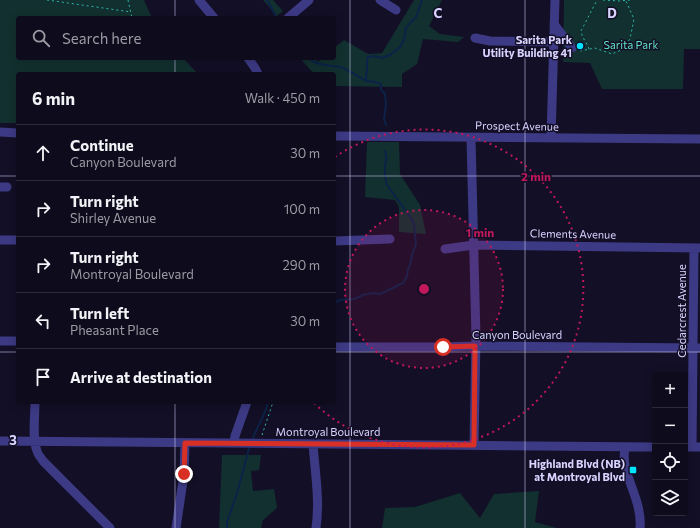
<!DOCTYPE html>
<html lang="en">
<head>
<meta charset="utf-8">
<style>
	body { margin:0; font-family:Commissioner,sans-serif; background:#1c1929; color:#f1f3f6 }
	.controls { position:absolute; right:12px; bottom:12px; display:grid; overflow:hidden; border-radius:4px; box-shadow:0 2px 10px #0003 }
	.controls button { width:36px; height:36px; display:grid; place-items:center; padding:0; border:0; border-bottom:1px solid #2e2b3b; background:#0e0b1c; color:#f1f3f6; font:20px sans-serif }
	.stop { position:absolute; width:12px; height:12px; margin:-9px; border:3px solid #d93025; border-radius:50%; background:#fff }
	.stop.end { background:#d93025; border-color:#fff; box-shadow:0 1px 4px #0008 }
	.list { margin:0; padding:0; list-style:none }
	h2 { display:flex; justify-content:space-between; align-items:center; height:52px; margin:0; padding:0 16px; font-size:17px }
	h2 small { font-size:13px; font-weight:400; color:#9b9ba3 }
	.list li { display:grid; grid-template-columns:26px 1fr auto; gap:12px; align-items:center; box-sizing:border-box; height:56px; padding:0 16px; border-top:1px solid #2e2b3b }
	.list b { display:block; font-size:15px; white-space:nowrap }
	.list p { margin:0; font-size:13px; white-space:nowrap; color:#9b9ba3 }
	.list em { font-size:13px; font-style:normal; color:#9b9ba3 }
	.icon { flex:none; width:22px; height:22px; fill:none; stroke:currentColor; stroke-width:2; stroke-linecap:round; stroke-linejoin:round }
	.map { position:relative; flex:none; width:700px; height:528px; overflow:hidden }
	.search { position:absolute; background:#0e0b1c; box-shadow:0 2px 10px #0003; left:16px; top:16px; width:320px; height:44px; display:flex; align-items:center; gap:10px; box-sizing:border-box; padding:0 14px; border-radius:4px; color:#9b9ba3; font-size:15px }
	.panel { position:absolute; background:#0e0b1c; box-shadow:0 2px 10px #0003; left:16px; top:72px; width:320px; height:332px; border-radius:4px }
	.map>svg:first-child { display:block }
	.green { fill:#12302f }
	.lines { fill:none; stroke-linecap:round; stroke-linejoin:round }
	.stream { stroke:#0c2248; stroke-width:2 }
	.path { stroke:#2fb8b0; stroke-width:1; stroke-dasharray:2 3; stroke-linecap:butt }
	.minor { stroke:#3d3a85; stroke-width:9 }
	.route { stroke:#d93025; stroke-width:5 }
	.grid { fill:none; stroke:#d9d4ff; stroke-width:1; stroke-opacity:0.55 }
	.ring { fill:none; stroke:#c2185b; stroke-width:2; stroke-dasharray:2 4 }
	.poi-dot { fill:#00e5ff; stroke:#130f26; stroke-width:1.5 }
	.labels { text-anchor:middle; stroke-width:3; stroke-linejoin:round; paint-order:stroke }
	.poi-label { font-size:11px; font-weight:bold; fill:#d9d4ff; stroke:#130f26; text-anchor:end }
	.park-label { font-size:11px; fill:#5fe0c0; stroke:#130f26 }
	.street-label { font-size:11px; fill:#d9d4ff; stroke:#130f26 }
	.grid-label { font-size:13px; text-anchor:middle; font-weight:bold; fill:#d9d4ff; stroke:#130f26; stroke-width:3; stroke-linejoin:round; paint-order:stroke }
	.centre { fill:#c2185b; stroke:#130f26; stroke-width:2 }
	.ring-label { font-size:12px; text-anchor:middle; font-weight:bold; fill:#c2185b; stroke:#130f26; stroke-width:3; stroke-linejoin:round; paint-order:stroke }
</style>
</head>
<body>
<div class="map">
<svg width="700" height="528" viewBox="0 0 700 528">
	<rect width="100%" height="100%" fill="#130f26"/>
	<path class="green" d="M0,0H144L152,18H18V58H183L198,74H18V123H0Z
		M263,0H273L283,11L277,16Z
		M414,0H442L429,26L440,34L464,37L458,42L423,39L417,64L402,74V87L334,86V74H314L300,58H315L318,62L322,58H334V48L344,40L368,54L382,53Z
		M564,0H700V49H684L683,89H602L590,63L563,62Z
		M367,142H399L400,174L420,205L426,234L399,232V207L395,200L365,197Z
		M222,455H261L259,470L251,471L253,491L274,489L277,508L263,520L261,528H219Z
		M539,491L535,522L557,528H382L385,508L415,507L460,493L480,518L494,494Z"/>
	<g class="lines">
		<path class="stream" d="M267,0L277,18
			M309,58C316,66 329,65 340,67C349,70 357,76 366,81
			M386,125L384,119L386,104L385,94L381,90V84L375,82L366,81V77L367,70V60L368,57L373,56L382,58L390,55L400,47L404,40L406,28L410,23L416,17L422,0
			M334,303L340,300L354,299L363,295L373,293L380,294L403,283L407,276L408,269L410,265L412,255L416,244L414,224L409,215L387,185C385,180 385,173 385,168C385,161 388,158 385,151
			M252,441C256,428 265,416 268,402
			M227,528V522L237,493L250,445"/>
		<path class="path" d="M47,0L131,12
			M128,0L132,18
			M603,0L619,1L630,0
			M589,49C587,43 582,38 581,31L597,0
			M580,51L595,48L612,54L621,50L630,39L634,19L626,1
			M262,435L273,402"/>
		<path class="minor" d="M199,0L214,18
			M380,0L396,10
			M288,18L309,0
			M554,24L572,48
			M475,38L490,41L554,42
			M248,58L255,68L258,74
			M0,132L18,133
			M334,136L700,139
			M471,138L476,338L474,445
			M551,138L555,0
			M0,187H7
			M0,240H18
			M334,241L390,239
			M445,249L474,245L700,248
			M0,341H18
			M334,347H443L475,346L700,348
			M35,402C35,415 32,439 37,451C38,455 41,458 44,462L110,528
			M0,441L655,447
			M234,443L235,436L247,402
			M313,444C315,472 320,500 316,528
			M625,447C624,453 624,460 625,466C630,487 642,506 640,528
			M685,447H700
			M692,447L694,248
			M176,528L184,474L185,443"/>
	</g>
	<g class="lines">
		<path class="route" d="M184,474L185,443L474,445L475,346L443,347"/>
	</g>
	<path class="grid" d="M175,0V18M350,0V528M525,0V528M175,58V74M0,176H18M334,176H700M0,352H18M334,352H700M175,402V528"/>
	<circle cx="424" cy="289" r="79" fill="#c2185b" fill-opacity=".12"/>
	<g class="ring">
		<circle cx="424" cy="289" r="79"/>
		<path d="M335 157A159 159 0 1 1 313 402"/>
	</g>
	<g class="poi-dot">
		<circle cx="580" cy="46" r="4"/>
		<rect x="629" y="466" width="8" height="8" rx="2"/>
	</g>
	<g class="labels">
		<g class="poi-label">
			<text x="572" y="44">Sarita Park<tspan x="572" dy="13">Utility Building 41</tspan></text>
			<text x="625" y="468">Highland Blvd (NB)<tspan x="625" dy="13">at Montroyal Blvd</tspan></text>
		</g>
		<g class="park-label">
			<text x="631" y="49">Sarita Park</text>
		</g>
		<g class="street-label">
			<text transform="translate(517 126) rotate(1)" y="4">Prospect Avenue</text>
			<text transform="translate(573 234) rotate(1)" y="4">Clements Avenue</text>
			<text transform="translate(682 311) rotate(-90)" y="4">Cedarcrest Avenue</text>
			<text x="517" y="339">Canyon Boulevard</text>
			<text x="328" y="436">Montroyal Boulevard</text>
		</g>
	</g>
	<g class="grid-label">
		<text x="438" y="18">C</text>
		<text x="612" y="18">D</text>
		<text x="13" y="445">3</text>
	</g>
	<circle cx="424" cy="289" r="6" class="centre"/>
	<g class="ring-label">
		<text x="536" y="181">2 min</text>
		<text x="480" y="237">1 min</text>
	</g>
</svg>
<div class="controls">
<button>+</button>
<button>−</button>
<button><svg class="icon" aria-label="locate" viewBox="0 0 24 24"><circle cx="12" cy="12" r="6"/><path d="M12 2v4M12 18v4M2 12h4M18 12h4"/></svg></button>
<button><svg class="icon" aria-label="layers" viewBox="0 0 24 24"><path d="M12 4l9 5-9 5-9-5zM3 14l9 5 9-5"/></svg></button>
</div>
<div class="stop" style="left:443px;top:347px"></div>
<div class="stop end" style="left:184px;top:474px"></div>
<div class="search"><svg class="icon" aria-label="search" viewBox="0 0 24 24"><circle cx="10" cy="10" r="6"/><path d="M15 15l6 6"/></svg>Search here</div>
<section class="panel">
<h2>6 min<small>Walk · 450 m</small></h2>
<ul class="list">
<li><svg class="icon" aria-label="ahead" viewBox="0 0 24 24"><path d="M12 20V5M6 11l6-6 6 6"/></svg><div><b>Continue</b><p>Canyon Boulevard</p></div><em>30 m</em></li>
<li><svg class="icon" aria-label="right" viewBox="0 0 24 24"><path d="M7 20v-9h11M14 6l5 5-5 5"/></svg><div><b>Turn right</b><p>Shirley Avenue</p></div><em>100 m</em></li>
<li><svg class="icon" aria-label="right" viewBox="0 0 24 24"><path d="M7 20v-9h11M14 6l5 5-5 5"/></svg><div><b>Turn right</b><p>Montroyal Boulevard</p></div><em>290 m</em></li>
<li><svg class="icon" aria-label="left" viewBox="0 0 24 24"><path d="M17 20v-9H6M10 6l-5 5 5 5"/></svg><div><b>Turn left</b><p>Pheasant Place</p></div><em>30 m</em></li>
<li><svg class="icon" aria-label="arrive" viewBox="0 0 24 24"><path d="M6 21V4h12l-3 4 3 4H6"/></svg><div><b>Arrive at destination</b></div></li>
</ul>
</section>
</div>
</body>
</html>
